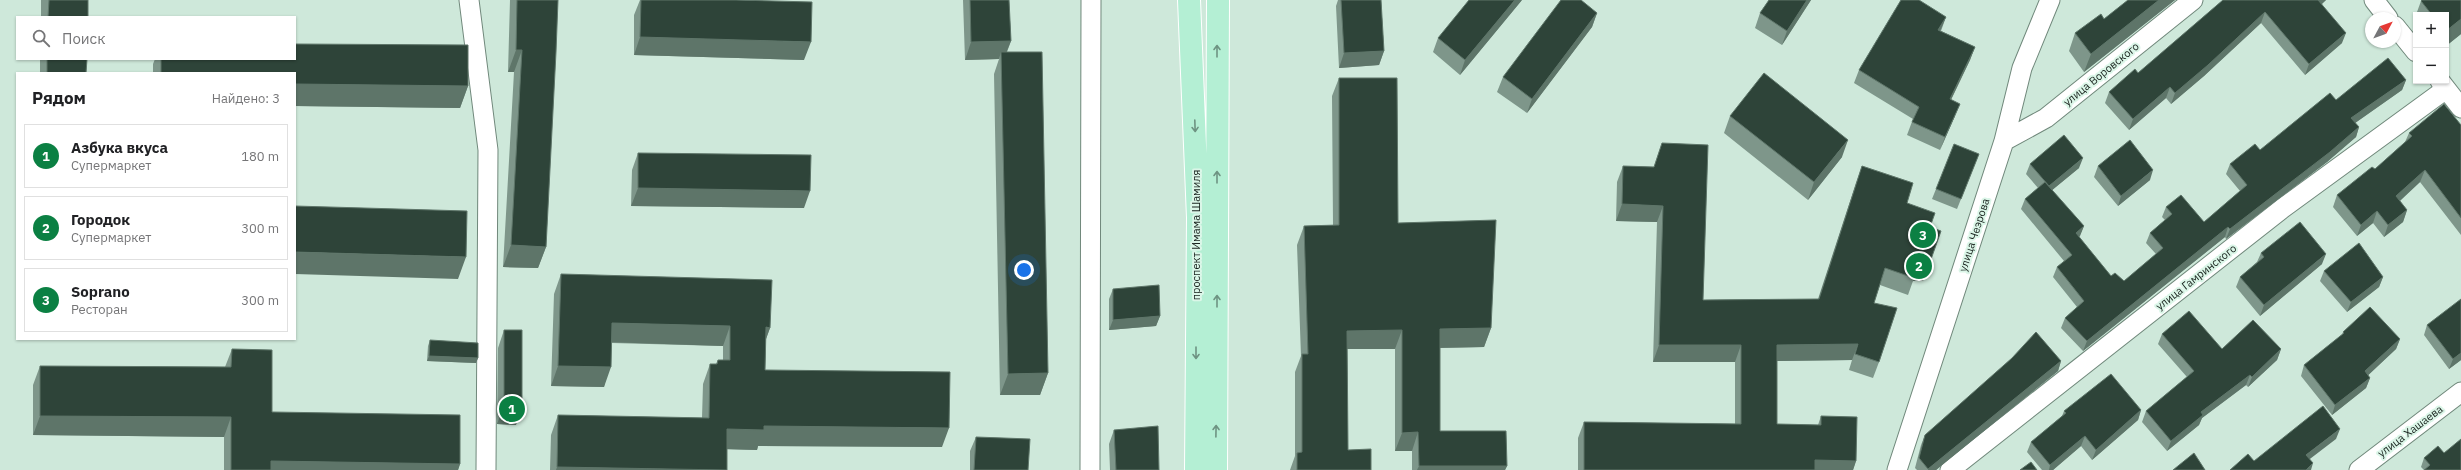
<!DOCTYPE html>
<html lang="ru">
<head>
<meta charset="utf-8">
<style>
	body { margin:0; font-family:"IBM Plex Sans",sans-serif; background:#f6f6f6; color:#202124 }
	.controls { position:absolute; right:12px; top:12px; display:grid; overflow:hidden; border-radius:0px; box-shadow:0 1px 3px #0004 }
	.controls button { width:36px; height:36px; display:grid; place-items:center; padding:0; border:0; border-bottom:1px solid #e0e0e0; background:#fff; color:#202124; font:20px sans-serif }
	.compass { position:absolute; left:2365px; top:12px; width:36px; height:36px; border-radius:50%; background:#fff; box-shadow:0 1px 3px #0004; rotate:49deg }
	.you { position:absolute; left:1024px; top:270px; width:14px; height:14px; margin:-10px; border:3px solid #fff; border-radius:50%; background:#1a73e8; box-shadow:0 0 0 6px #1a73e833 }
	.badge { display:grid; place-items:center; width:26px; height:26px; border-radius:50%; background:#0b8043; color:#fff; font-size:13px; font-weight:700 }
	.pin { position:absolute; translate:-50% -50%; border:2px solid #fff; box-shadow:0 1px 4px #0006 }
	.list { margin:0; padding:0; list-style:none }
	h2 { display:flex; justify-content:space-between; align-items:center; height:52px; margin:0; padding:0 16px; font-size:17px }
	h2 small { font-size:13px; font-weight:400; color:#757577 }
	.list li { display:grid; grid-template-columns:26px 1fr auto; gap:12px; align-items:center; box-sizing:border-box; height:64px; margin:0 8px 8px; padding:0 8px; border:1px solid #e0e0e0; border-radius:0px }
	.list b { display:block; font-size:15px; white-space:nowrap }
	.list p { margin:0; font-size:13px; white-space:nowrap; color:#757577 }
	.list em { font-size:13px; font-style:normal; color:#757577 }
	.icon { flex:none; width:22px; height:22px; fill:none; stroke:currentColor; stroke-width:2; stroke-linecap:round; stroke-linejoin:round }
	.map { position:relative; flex:none; width:2461px; height:470px; overflow:hidden }
	.search { position:absolute; background:#fff; box-shadow:0 1px 3px #0004; left:16px; top:16px; width:280px; height:44px; display:flex; align-items:center; gap:10px; box-sizing:border-box; padding:0 14px; border-radius:0px; color:#757577; font-size:15px }
	.panel { position:absolute; background:#fff; box-shadow:0 1px 3px #0004; left:16px; top:72px; width:280px; height:268px; border-radius:0px }
	.map>svg:first-child { display:block }
	.lines { fill:none; stroke-linecap:round; stroke-linejoin:round }
	.street-casing { stroke:#70887b; stroke-width:21 }
	.primary-casing { stroke:#fff; stroke-width:24 }
	.street { stroke:#fff; stroke-width:19 }
	.primary { stroke:#b4efd4; stroke-width:22 }
	.wall { fill:#7e968a }
	.shaded-wall { fill:#5e7569 }
	.building { fill:#2e4439; stroke:#5e7569 }
	.oneway { stroke:#6e9382 }
	.labels { text-anchor:middle; stroke-width:4; stroke-linejoin:round; paint-order:stroke }
	.street-label { font-size:11px; fill:#18221d; stroke:#dbf6e8 }
</style>
</head>
<body>
<div class="map">
<svg width="2461" height="470" viewBox="0 0 2461 470">
	<rect width="100%" height="100%" fill="#cee8da"/>
	<g class="lines">
		<g class="street-casing">
			<path id="street" d="M469,0L488,150L486,470
				M2374,0L2388,18
				M2395,26L2416,52
				M2440,81L2461,108
				M2004,141L2046,118L2193,0
				M1090,470L1091,0
				M1897,470L2004,141L2022,68L2050,0
				M1950,470L2283,208L2446,89
				M2359,470L2461,392"/>
		</g>
		<g class="primary-casing">
			<path id="primary" d="M1189,0L1198,218L1196,470
				M1216,470L1218,0"/>
		</g>
		<use href="#street" class="street"/>
		<use href="#primary" class="primary"/>
	</g>
	<path class="wall" d="M41,0H88V17H41Z
		M510,0H558L546,247L538,268L503,267L514,72H508Z
		M640,0H736L804,60L634,55V15Z
		M963,0H1009L1011,41L1007,52L1048,373L1040,395H1000L994,74L999,59L965,60Z
		M1338,0H1381L1384,51L1379,65L1339,68L1336,6Z
		M1522,0L1460,75L1433,52L1438,38Z
		M1769,0H1811L1782,45L1755,28L1760,13Z
		M2128,0H2175L2084,72L2069,51L2075,33L2104,19Z
		M2223,0H2326L2322,4L2342,43L2305,75L2261,23L2204,76L2171,104L2166,98L2129,130L2105,103L2109,92L2138,73Z
		M2461,0V34L2446,46V15H2416V27L2413,23L2421,1Z
		M1597,13L1592,27L1527,113L1497,92L1503,77Z
		M1946,17L1941,31L1975,47L1970,60L1951,100L1955,116L1940,150L1907,135L1913,119L1854,83L1859,70Z
		M40,59H87L86,73H40Z
		M155,59H295L468,86L460,108L295,106V73H153V64Z
		M1339,78L1398,223L1491,328L1484,347L1440,348V431L1507,466L1505,470H1412V451H1395V349H1347L1348,450L1371,470H1290L1295,456V372L1301,356L1297,245L1304,226L1333,225L1332,96Z
		M2406,80L2402,90L2355,123L2359,127L2356,137L2327,162L2226,239L2225,237L2083,351L2061,328L2065,318L2077,307L2053,277L2057,267L2064,261L2021,209L2025,199L2038,188L2026,174L2030,164L2079,168L2052,190L2084,226L2079,237L2111,276L2124,281L2156,254L2146,243L2150,233L2165,220L2162,217L2166,207L2204,222L2240,191L2226,174L2230,164L2260,150L2336,100Z
		M1730,116L1842,157L1808,200L1724,133Z
		M2461,125V235L2420,182L2400,201L2407,210L2403,222L2384,237L2373,223L2357,236L2333,207L2337,195L2375,169L2405,142L2409,133Z
		M638,153L804,208L631,206L632,170Z
		M1979,154L1957,209L1932,199L1936,189Z
		M1623,166L1654,167L1703,300L1818,299L1856,183L1862,166L1907,203L1930,227L1923,281H1913L1908,295L1880,285L1874,303L1879,362L1873,378L1849,370L1852,360L1777,361V424L1818,425L1821,416L1856,461L1853,470H1578V438L1584,422L1735,424V362H1653L1657,222L1616,221L1617,182Z
		M2098,166L2150,180L2118,206L2094,177Z
		M2261,253L2322,264L2260,316L2236,287L2240,277L2257,262Z
		M2324,271L2383,277L2379,287L2347,312L2320,281Z
		M561,274L770,328L766,339L765,370L942,447L758,446L757,450L727,449V470H550L551,435L558,415L702,418L703,384L710,364H716L718,360H723V346L612,343L604,387L551,386L554,294Z
		M1113,289L1160,316L1156,326L1109,330V299Z
		M2427,325L2461,360L2449,369L2424,335Z
		M504,330L516,425L497,424L498,348Z
		M2343,332L2400,339L2396,349L2368,375L2370,378L2366,388L2332,415L2301,376L2304,365L2342,335Z
		M2162,334L2222,349H2281L2277,360L2248,387L2246,385L2202,418L2199,425L2167,451L2142,422L2146,411L2187,377L2158,344Z
		M430,340L478,358L476,363L427,361L428,346Z
		M232,349L272,412L460,464L458,470H224V437L33,435V385L40,366L225,367Z
		M2061,361L2058,371L1936,470H1917L1915,468L1921,445L1925,435Z
		M2141,410L2138,420L2092,460L2081,446L2053,470H2042L2027,452L2031,442L2062,416L2064,411Z
		M1114,430L1159,470H1110L1109,444Z
		M976,437L1028,470H970V451Z
		M2444,453L2424,470L2421,467L2424,458Z"/>
	<path class="shaded-wall" d="M1515,0H1522L1460,75L1465,60Z
		M1807,0H1811L1782,45L1787,31Z
		M2159,0H2175L2084,72L2091,54Z
		M2318,0H2326L2314,11Z
		M2265,12L2261,23L2204,76L2171,104L2175,93Z
		M1597,13L1592,27L1527,113L1532,99Z
		M1946,17L1941,29L1934,42L1938,30Z
		M2461,19V34L2446,46V31Z
		M2346,33L2342,43L2305,75L2309,64Z
		M640,37L811,42L804,60L634,55Z
		M1011,41L1004,58L1001,52L999,59L965,60L971,42Z
		M1975,47L1970,60L1945,112L1950,99Z
		M516,50H522L514,72H508Z
		M1384,51L1379,65L1339,68L1344,53Z
		M2406,80L2402,90L2348,128L2351,118Z
		M295,84L468,86L460,108L295,106Z
		M2170,87L2166,98L2129,130L2133,119Z
		M1960,104L1955,116L1940,150L1945,137Z
		M2359,127L2356,137L2327,162L2226,239L2230,229Z
		M1848,140L1842,157L1808,200L1814,182Z
		M2083,158L2079,168L2045,196L2049,186Z
		M2153,170L2150,180L2118,206L2121,196Z
		M2425,170L2420,182L2392,208L2396,196Z
		M638,188L810,191L804,208L631,206Z
		M1622,204L1663,206L1657,222L1616,221Z
		M2407,210L2403,222L2384,237L2388,225Z
		M2377,211L2373,223L2357,236L2361,225Z
		M2084,226L2080,236L2072,243L2076,233Z
		M2228,227L2225,237L2083,351L2087,341Z
		M511,245L546,247L538,268L503,267Z
		M295,252L466,257L458,279L295,274Z
		M2326,254L2322,264L2260,316L2264,305Z
		M1919,265H1929L1923,281H1913Z
		M2383,277L2379,287L2347,312L2351,302Z
		M1160,316L1156,326L1109,330L1113,320Z
		M612,323L730,326L723,346L605,342Z
		M766,327L770,328L763,347Z
		M1491,328L1484,347L1433,348L1440,329Z
		M1402,330L1395,349H1340L1347,331Z
		M2400,339L2396,349L2361,382L2365,371Z
		M1858,344L1852,360L1771,361L1777,345Z
		M1659,345H1741L1735,362H1653Z
		M2281,349L2277,360L2248,387L2252,377Z
		M2461,353V360L2449,369L2453,359Z
		M429,356L478,358L476,363L427,361Z
		M2061,361L2058,371L1936,470H1928V469Z
		M558,366L611,367L604,387L551,386Z
		M1048,373L1040,395H1000L1008,374Z
		M2250,375L2246,385L2202,418L2199,425L2167,451L2171,441L2201,412Z
		M2370,378L2366,388L2332,415L2335,405Z
		M504,406L522,407L516,425L497,424Z
		M2141,410L2138,420L2092,460L2096,450Z
		M40,416L231,417L224,437L33,435Z
		M764,426L949,428L942,447L758,446L757,450L720,449L727,429Z
		M2340,429L2336,439L2302,465L2306,455Z
		M1418,432L1412,451H1395L1402,433Z
		M2085,436L2081,446L2053,470H2049L2050,465Z
		M1815,460L1856,461L1853,470H1811Z
		M271,461L460,464L458,470H268Z
		M2313,463L2311,470H2306Z
		M1419,466H1507L1505,470H1417Z
		M557,467L727,470H556Z"/>
	<path class="building" d="M49,0H88V17H48Z
		M517,0H558L556,52L546,247L511,245L522,50H516Z
		M641,0H736L812,2L811,42L640,37Z
		M970,0H1009L1011,41L971,42Z
		M1341,0H1381L1384,51L1344,53Z
		M1469,0H1515L1465,60L1438,38Z
		M1561,0H1581L1597,13L1532,99L1503,77Z
		M1769,0H1807L1787,31L1760,13Z
		M1901,0H1919L1946,17L1938,30L1975,47L1950,99L1960,104L1945,137L1912,122L1919,107L1859,70Z
		M2128,0H2159L2091,54L2075,33L2101,14L2104,19Z
		M2223,0H2318L2346,33L2309,64L2265,12L2208,65L2175,93L2170,87L2133,119L2109,92L2135,69L2138,73Z
		M2422,0H2461V19L2446,31V15H2432L2421,1Z
		M295,44L468,45V86L295,84V73H161V59H295Z
		M1001,52H1042L1048,373L1008,374Z
		M2388,58L2406,80L2351,118L2359,127L2330,152L2230,229L2228,227L2087,341L2065,318L2084,301L2057,267L2072,255L2025,199L2045,182L2084,226L2076,233L2111,276L2115,273L2124,281L2163,248L2150,233L2172,214L2166,207L2181,195L2204,222L2247,185L2230,164L2255,144L2260,150L2330,93L2336,100Z
		M47,59H87L86,73H47Z
		M1764,73L1848,140L1814,182L1730,116Z
		M1339,78H1397L1398,223L1496,220L1491,328L1440,329V431H1506L1507,466H1419L1418,432L1402,433V330L1347,331L1348,450L1371,449V470H1297V453L1302,452V354H1308L1304,226L1339,225Z
		M2444,104L2461,125V218L2425,170L2396,196L2407,210L2388,225L2377,211L2361,225L2337,195L2372,167L2375,169L2412,136L2409,133Z
		M2064,135L2083,158L2049,186L2030,164Z
		M2130,140L2153,170L2121,196L2098,166Z
		M1662,143L1708,145L1703,300L1819,299L1862,166L1913,183L1907,203L1935,213L1930,227L1941,231L1929,265H1919L1914,278L1885,268L1874,303L1897,308L1879,362L1855,354L1858,344L1777,345V424L1821,425V416L1857,417L1856,461L1815,460V470H1584V422L1741,424V345H1659L1663,206L1622,204L1623,166L1654,167Z
		M1954,144L1979,154L1961,199L1936,189Z
		M638,153L811,155L810,191L638,188Z
		M295,206L467,211L466,257L295,252Z
		M2300,222L2326,254L2264,305L2240,277L2264,257L2261,253Z
		M2359,243L2383,277L2351,302L2324,271Z
		M561,274L772,280L770,328L766,327L765,370L950,372L949,428L764,426V430L727,429V470L557,467L558,415L709,418L710,364H717L718,360H730V326L612,323L611,367L558,366Z
		M1159,285L1160,316L1113,320V289Z
		M2461,299V353L2453,359L2427,325Z
		M2370,307L2400,339L2365,371L2370,378L2335,405L2304,365L2344,333L2343,332Z
		M2189,311L2222,349L2253,320L2281,349L2252,377L2250,375L2201,412L2203,415L2171,441L2146,411L2194,371L2162,334Z
		M504,330H522V407L504,406Z
		M2036,332L2061,361L1928,469L1919,458L1925,435L2012,358Z
		M430,340L478,343V358L429,356Z
		M232,349L272,350V412L460,415V464L271,461V470H231V417L40,416V366L231,367Z
		M2111,374L2141,410L2096,450L2085,436L2050,465L2031,442L2066,413L2064,411Z
		M2323,406L2340,429L2306,455L2313,463L2306,470H2230L2248,454L2254,461Z
		M1158,426L1159,470H1116L1114,430Z
		M976,437L1030,439L1028,470H974Z
		M2461,439V470H2424L2430,465L2424,458L2438,446L2444,453Z
		M2194,453L2205,470H2173Z
		M2031,462L2037,470H2020Z"/>
	<defs><path id="oneway-shaft" d="M-6 0H5M1.5-3L5.5 0L1.5 3" fill="none" stroke-width="1.6" stroke-linecap="round" stroke-linejoin="round"/></defs>
	<g class="oneway">
		<use href="#oneway-shaft" transform="translate(1217 51) rotate(-90)"/>
		<use href="#oneway-shaft" transform="translate(1195 126) rotate(88)"/>
		<use href="#oneway-shaft" transform="translate(1217 177) rotate(-90)"/>
		<use href="#oneway-shaft" transform="translate(1217 301) rotate(-90)"/>
		<use href="#oneway-shaft" transform="translate(1196 353) rotate(90)"/>
		<use href="#oneway-shaft" transform="translate(1216 431) rotate(-89)"/>
	</g>
	<g class="labels">
		<g class="street-label">
			<text transform="translate(2101 74) rotate(-39)" y="4">улица Воровского</text>
			<text transform="translate(1196 235) rotate(-90)" y="4">проспект Имама Шамиля</text>
			<text transform="translate(1974 235) rotate(-72)" y="4">улица Чеэрова</text>
			<text transform="translate(2196 277) rotate(-38)" y="4">улица Гамринского</text>
			<text transform="translate(2410 431) rotate(-37)" y="4">улица Хашаева</text>
		</g>
	</g>
</svg>
<div class="controls">
<button>+</button>
<button>−</button>
</div>
<svg class="compass" viewBox="-18 -18 36 36"><path d="M0-13l5 13h-10z" fill="#e53935"/><path d="M0 13l5-13h-10z" fill="#757577"/></svg>
<div class="you"></div>
<div class="pin badge" style="left:512px;top:409px">1</div>
<div class="pin badge" style="left:1919px;top:266px">2</div>
<div class="pin badge" style="left:1923px;top:235px">3</div>
<div class="search"><svg class="icon" aria-label="search" viewBox="0 0 24 24"><circle cx="10" cy="10" r="6"/><path d="M15 15l6 6"/></svg>Поиск</div>
<section class="panel">
<h2>Рядом<small>Найдено: 3</small></h2>
<ul class="list">
<li><span class="badge">1</span><div><b>Азбука вкуса</b><p>Супермаркет</p></div><em>180 m</em></li>
<li><span class="badge">2</span><div><b>Городок</b><p>Супермаркет</p></div><em>300 m</em></li>
<li><span class="badge">3</span><div><b>Soprano</b><p>Ресторан</p></div><em>300 m</em></li>
</ul>
</section>
</div>
</body>
</html>
